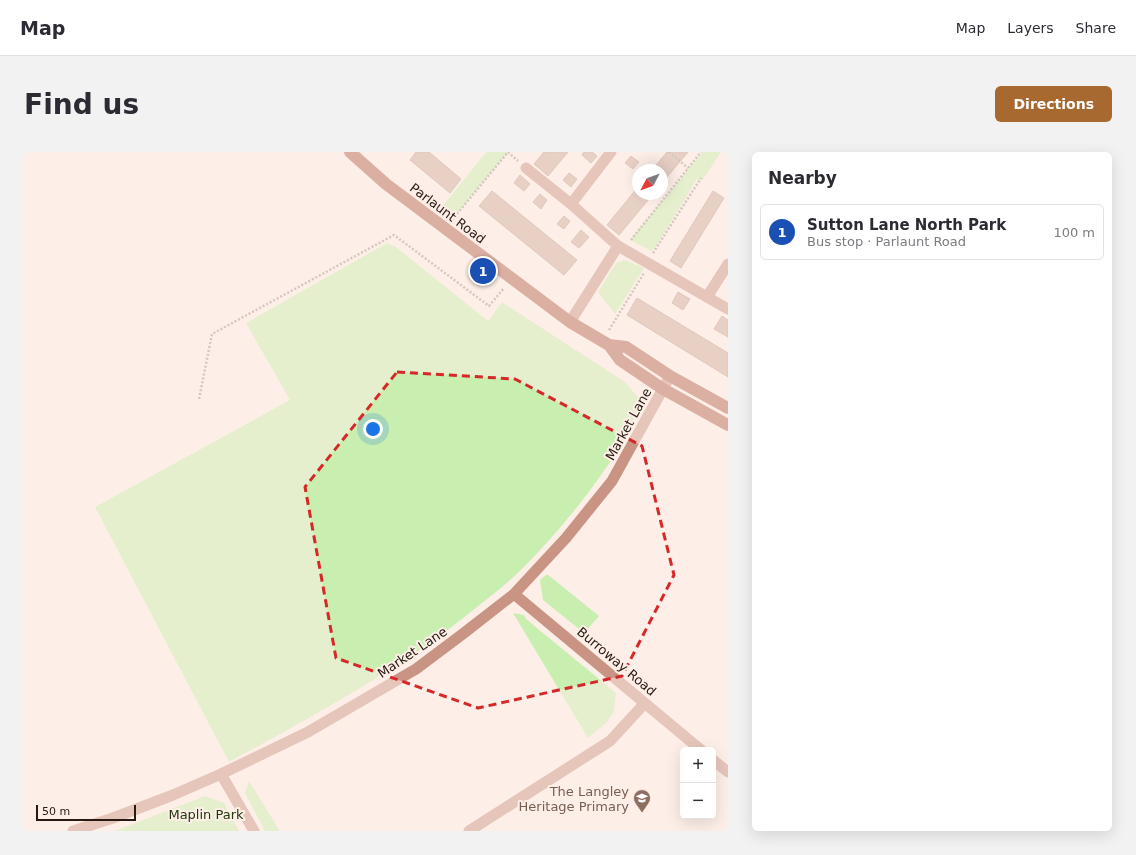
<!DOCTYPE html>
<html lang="en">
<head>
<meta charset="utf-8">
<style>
	body { margin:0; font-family:"DejaVu Sans",sans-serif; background:#f2f2f3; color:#2b2b33 }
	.controls { position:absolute; right:12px; bottom:12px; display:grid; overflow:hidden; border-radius:6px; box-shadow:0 4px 16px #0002 }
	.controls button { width:36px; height:36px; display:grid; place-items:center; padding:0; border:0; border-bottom:1px solid #e1e1e2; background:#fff; color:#2b2b33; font:20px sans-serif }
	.compass { position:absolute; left:608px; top:12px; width:36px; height:36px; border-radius:50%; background:#fff; box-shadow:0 4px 16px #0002; rotate:229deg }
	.scale { position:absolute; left:12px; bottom:10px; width:100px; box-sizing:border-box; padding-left:4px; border:2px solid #261a13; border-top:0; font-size:11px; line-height:14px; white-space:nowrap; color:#261a13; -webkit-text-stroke:3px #fdefe7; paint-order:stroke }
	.you { position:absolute; left:349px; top:277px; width:14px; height:14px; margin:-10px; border:3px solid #fff; border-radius:50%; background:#1a73e8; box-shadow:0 0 0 6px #1a73e833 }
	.badge { display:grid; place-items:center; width:26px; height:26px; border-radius:50%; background:#a86930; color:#fff; font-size:13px; font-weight:700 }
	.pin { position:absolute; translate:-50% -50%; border:2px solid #fff; box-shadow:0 1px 4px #0006 }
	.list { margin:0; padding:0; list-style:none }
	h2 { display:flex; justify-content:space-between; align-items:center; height:52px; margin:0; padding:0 16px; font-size:17px }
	h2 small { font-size:13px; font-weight:400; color:#7c7c81 }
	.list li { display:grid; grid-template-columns:26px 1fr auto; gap:12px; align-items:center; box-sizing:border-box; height:56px; margin:0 8px 8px; padding:0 8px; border:1px solid #e1e1e2; border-radius:6px }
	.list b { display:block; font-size:15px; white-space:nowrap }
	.list p { margin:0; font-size:13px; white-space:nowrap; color:#7c7c81 }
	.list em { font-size:13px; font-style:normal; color:#7c7c81 }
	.map { position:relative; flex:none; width:704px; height:679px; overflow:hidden; border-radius:6px }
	header { display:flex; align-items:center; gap:24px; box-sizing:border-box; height:56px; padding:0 20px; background:#fff; border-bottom:1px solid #e1e1e2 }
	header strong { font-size:19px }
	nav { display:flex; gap:22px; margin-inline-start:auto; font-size:14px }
	.intro { display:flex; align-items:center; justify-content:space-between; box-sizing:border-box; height:96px; padding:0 24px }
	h1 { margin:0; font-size:28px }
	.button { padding:10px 18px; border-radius:6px; background:#a86930; color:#fff; font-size:14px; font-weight:700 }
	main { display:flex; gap:24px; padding:0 24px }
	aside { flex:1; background:#fff; border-radius:6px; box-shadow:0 4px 16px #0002 }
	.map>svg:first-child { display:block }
	.green { fill:#c8efaf }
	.building { fill:#cfac9c; stroke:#b89787 }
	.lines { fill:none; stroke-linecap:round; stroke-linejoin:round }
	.path { stroke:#a59790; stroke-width:2.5; stroke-dasharray:2 2; stroke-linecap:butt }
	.street { stroke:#ca9485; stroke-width:11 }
	.secondary { stroke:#b26550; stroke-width:12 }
	.marked { fill:none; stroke:#d62828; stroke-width:3; stroke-dasharray:8 5; stroke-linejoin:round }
	.labels { text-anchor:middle; stroke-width:4; stroke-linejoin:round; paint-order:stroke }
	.street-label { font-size:13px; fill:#261a13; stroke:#fdefe7 }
	.education-label { font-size:13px; fill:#785e54; stroke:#fdefe7; text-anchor:end }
	.park-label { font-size:13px; fill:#20380b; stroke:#fdefe7 }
</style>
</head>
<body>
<header>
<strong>Map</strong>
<nav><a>Map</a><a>Layers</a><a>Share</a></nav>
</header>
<div class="intro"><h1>Find us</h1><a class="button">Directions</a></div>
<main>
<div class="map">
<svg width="704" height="679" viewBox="0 0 704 679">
	<rect width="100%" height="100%" fill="#fdefe7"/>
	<path class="green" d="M464,0H484L429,66L417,56L459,4Z
		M679,0H697L678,29L673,27L631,96L627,99L608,89V85Z
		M363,91L372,95L464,169L478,150L601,230L618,250C612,262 607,276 600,288C573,333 538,376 501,414C486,429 470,442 453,455C377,517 291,563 205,610L71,355L266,248L222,171Z
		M601,108L620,116L591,162L574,140L592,111Z
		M523,422L575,464L560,481L519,448L516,428Z
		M489,461L500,463L502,467L592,541L590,560L582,571L564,586Z
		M225,629L256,679H241L221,641Z
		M181,644L200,651L215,679H91Z"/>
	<path class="building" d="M392,0H405L437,27L426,41L386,8Z
		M520,0H544L524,24L510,12Z
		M560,0H568L573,4L567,11L558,3Z
		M643,0H664L638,31V18H628Z
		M607,4L615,10L609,17L601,11Z
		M545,21L553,27L547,35L539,28Z
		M496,23L506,32L500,39L490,31Z
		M614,35V42H629L595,83L583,73Z
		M468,39L553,108L540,123L455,54Z
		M689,39L700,46L657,116L646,109Z
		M516,42L523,48L517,57L509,50Z
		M540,64L546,69L540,77L533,72Z
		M557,78L565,85L555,96L547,90Z
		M654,140L666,147L659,158L648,151Z
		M613,146L704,201V225L603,163Z
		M698,164L704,168V185L690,177Z"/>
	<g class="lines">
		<path class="path" d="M645,0L664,16
			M428,68L484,0L494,9
			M607,88L677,0
			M629,101L677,26
			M585,178L620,121
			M175,247L188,182L370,83L465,154L480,136"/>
		<path class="street" d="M502,16L547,52L594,94
			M547,52L587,0
			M683,145L704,112
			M546,170L594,94L704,157
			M490,442L677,598
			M689,608L704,620
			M197,622L230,679
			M49,679L89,666L149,643L197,622L284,580L392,517L440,481L490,442L542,386L588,329L646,224
			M445,679L586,589L621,551"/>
		<path class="secondary" d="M326,0L362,32L546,170L585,193L602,195L646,224L704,256
			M585,193L596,208L639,237L704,273"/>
	</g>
	<path d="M0 0H704V679H0ZM373,220L491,227L618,294L650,423L598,524L454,556L312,506L281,335Z" fill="#fdefe7" fill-opacity=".55" fill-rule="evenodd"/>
	<path class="marked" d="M373,220L491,227L618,294L650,423L598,524L454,556L312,506L281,335Z"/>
	<defs>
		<g id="school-pin" transform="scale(0.9)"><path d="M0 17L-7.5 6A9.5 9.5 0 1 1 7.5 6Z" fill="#8d6e63" stroke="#fdefe7"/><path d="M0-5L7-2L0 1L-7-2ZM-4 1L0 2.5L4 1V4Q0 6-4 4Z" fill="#fff"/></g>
	</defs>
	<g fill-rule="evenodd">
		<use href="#school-pin" x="618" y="646"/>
	</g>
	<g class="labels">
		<g class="street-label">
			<text transform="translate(424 61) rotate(37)" y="5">Parlaunt Road</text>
			<text transform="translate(604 272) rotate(-61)" y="5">Market Lane</text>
			<text transform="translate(388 500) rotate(-34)" y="5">Market Lane</text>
			<text transform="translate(593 509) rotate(40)" y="5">Burroway Road</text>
		</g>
		<g class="education-label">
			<text x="605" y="644">The Langley<tspan x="605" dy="15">Heritage Primary</tspan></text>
		</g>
		<g class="park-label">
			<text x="182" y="667">Maplin Park</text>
		</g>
	</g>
</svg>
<div class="controls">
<button>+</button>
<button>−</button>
</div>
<svg class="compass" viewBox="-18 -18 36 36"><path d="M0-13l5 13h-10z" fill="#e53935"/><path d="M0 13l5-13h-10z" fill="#7c7c81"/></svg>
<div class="scale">50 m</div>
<div class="you"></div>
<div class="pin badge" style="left:459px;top:119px;background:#1a4fb4">1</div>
</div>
<aside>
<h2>Nearby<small></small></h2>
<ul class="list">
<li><span class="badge" style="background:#1a4fb4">1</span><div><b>Sutton Lane North Park</b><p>Bus stop · Parlaunt Road</p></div><em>100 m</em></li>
</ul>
</aside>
</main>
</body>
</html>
